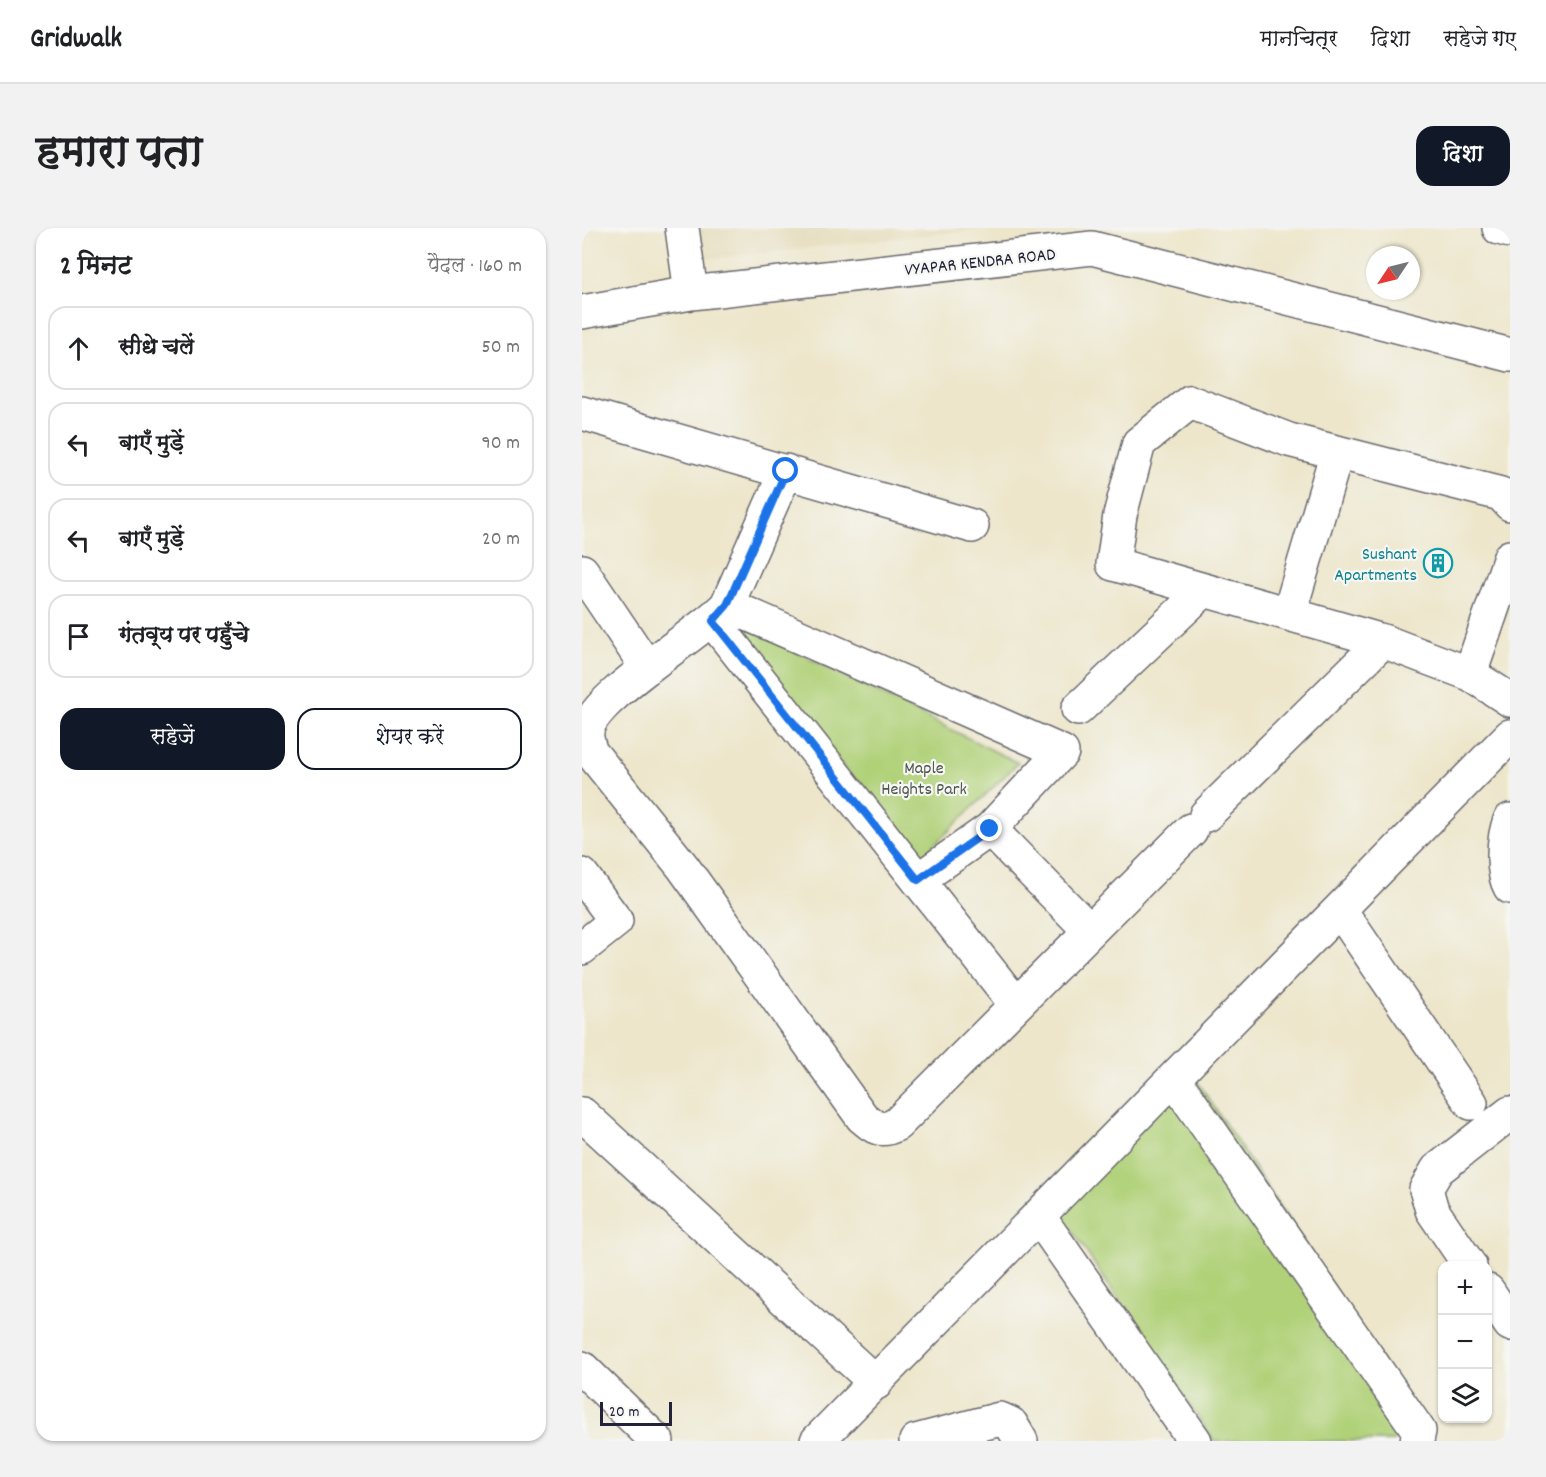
<!DOCTYPE html>
<html lang="hi">
<head>
<meta charset="utf-8">
<style>
	body { margin:0; font-family:Dekko,"Playpen Sans Deva",sans-serif; background:#f2f2f2; color:#202124 }
	.controls { position:absolute; right:18px; bottom:18px; display:grid; overflow:hidden; border-radius:12px; box-shadow:0 2px 4px #0004 }
	.controls button { width:54px; height:54px; display:grid; place-items:center; padding:0; border:0; border-bottom:2px solid #e0e0e0; background:#fff; color:#202124; font:30px sans-serif }
	.compass { position:absolute; left:784px; top:18px; width:54px; height:54px; border-radius:50%; background:#fff; box-shadow:0 2px 4px #0004; rotate:235deg }
	.scale { position:absolute; left:18px; bottom:15px; width:72px; box-sizing:border-box; padding-left:6px; border:3px solid #22223b; border-top:0; font-size:16px; line-height:21px; white-space:nowrap; color:#22223b; -webkit-text-stroke:4px #f6f6f2; paint-order:stroke }
	.stop { position:absolute; width:18px; height:18px; margin:-14px; border:4px solid #1a73e8; border-radius:50%; background:#fff }
	.stop.end { background:#1a73e8; border-color:#fff; box-shadow:0 2px 6px #0008 }
	.list { margin:0; padding:0; list-style:none }
	h2 { display:flex; justify-content:space-between; align-items:center; height:78px; margin:0; padding:0 24px; font-size:26px }
	h2 small { font-size:20px; font-weight:400; color:#757577 }
	.list li { display:grid; grid-template-columns:39px 1fr auto; gap:18px; align-items:center; box-sizing:border-box; height:84px; margin:0 12px 12px; padding:0 12px; border:2px solid #e0e0e0; border-radius:18px }
	.list b { display:block; font-size:22px; white-space:nowrap }
	.list em { font-size:20px; font-style:normal; color:#757577 }
	.actions { display:flex; gap:12px; padding:18px 24px }
	.actions a { flex:1; padding:14px 0; border:2px solid #111827; border-radius:18px; text-align:center; font-size:21px; color:#111827 }
	.actions .main { background:#111827; color:#fff }
	.icon { flex:none; width:33px; height:33px; fill:none; stroke:currentColor; stroke-width:2; stroke-linecap:round; stroke-linejoin:round }
	.map { position:relative; flex:none; width:928px; height:1213px; overflow:hidden; border-radius:18px }
	header { display:flex; align-items:center; gap:36px; box-sizing:border-box; height:84px; padding:0 30px; background:#fff; border-bottom:2px solid #e0e0e0 }
	header strong { font-size:28px }
	nav { display:flex; gap:33px; margin-inline-start:auto; font-size:21px }
	.intro { display:flex; align-items:center; justify-content:space-between; box-sizing:border-box; height:144px; padding:0 36px }
	h1 { margin:0; font-size:42px }
	.button { padding:15px 27px; border-radius:18px; background:#111827; color:#fff; font-size:21px; font-weight:700 }
	main { display:flex; gap:36px; padding:0 36px }
	aside { flex:1; background:#fff; border-radius:18px; box-shadow:0 2px 4px #0004 }
	.map>svg:first-child { display:block }
	.built { fill:#e5dbba }
	.green { fill:#b1d179; stroke:#6a7a5a; stroke-width:1.5 }
	.lines { fill:none; stroke-linecap:round; stroke-linejoin:round }
	.minor-casing { stroke:#69676d; stroke-width:36 }
	.minor { stroke:#fff; stroke-width:33 }
	.route { stroke:#1a73e8; stroke-width:8 }
	.labels { text-anchor:middle; stroke-width:4.5; stroke-linejoin:round; paint-order:stroke }
	.street-label { font-size:18px; fill:#22223b; stroke:#f6f6f2 }
	.culture-label { font-size:18px; fill:#0d838f; stroke:#f6f6f2; text-anchor:end }
	.park-label { font-size:18px; fill:#4d574e; stroke:#f6f6f2 }
</style>
</head>
<body>
<header>
<strong>Gridwalk</strong>
<nav><a>मानचित्र</a><a>दिशा</a><a>सहेजे गए</a></nav>
</header>
<div class="intro"><h1>हमारा पता</h1><a class="button">दिशा</a></div>
<main>
<aside>
<h2>2 मिनट<small>पैदल · 160 m</small></h2>
<ul class="list">
<li><svg class="icon" aria-label="ahead" viewBox="0 0 24 24"><path d="M12 20V5M6 11l6-6 6 6"/></svg><div><b>सीधे चलें</b></div><em>50 m</em></li>
<li><svg class="icon" aria-label="left" viewBox="0 0 24 24"><path d="M17 20v-9H6M10 6l-5 5 5 5"/></svg><div><b>बाएँ मुड़ें</b></div><em>90 m</em></li>
<li><svg class="icon" aria-label="left" viewBox="0 0 24 24"><path d="M17 20v-9H6M10 6l-5 5 5 5"/></svg><div><b>बाएँ मुड़ें</b></div><em>20 m</em></li>
<li><svg class="icon" aria-label="arrive" viewBox="0 0 24 24"><path d="M6 21V4h12l-3 4 3 4H6"/></svg><div><b>गंतव्य पर पहुँचे</b></div></li>
</ul>
<div class="actions"><a class="main">सहेजें</a><a>शेयर करें</a></div>
</aside>
<div class="map">
<svg width="928" height="1213" viewBox="0 0 928 1213">
	<rect width="100%" height="100%" fill="#f6f6f2"/>
	<filter id="ink" filterUnits="userSpaceOnUse"><feTurbulence type="fractalNoise" baseFrequency=".0167" numOctaves="2"/><feDisplacementMap in="SourceGraphic" scale="12" xChannelSelector="R" yChannelSelector="G"/><feConvolveMatrix kernelMatrix="1 2 1 2 8 2 1 2 1" color-interpolation-filters="sRGB"/></filter>
	<filter id="wash" filterUnits="userSpaceOnUse"><feTurbulence type="fractalNoise" baseFrequency=".008" numOctaves="4" result="noise"/><feDisplacementMap in="SourceGraphic" scale="24" xChannelSelector="R" yChannelSelector="G"/><feGaussianBlur stdDeviation="1.35" result="paint"/><feColorMatrix in="noise" values="0 0 0 0 0 0 0 0 0 0 0 0 0 0 0 0 0 1.4 0 .05"/><feComposite in="paint" operator="in"/></filter>
	<g filter="url(#wash)">
		<rect width="100%" height="100%" fill="#ede6cb"/>
		<path class="built" d="M113,0H408L116,32Z"/>
		<path class="green" d="M142,388L436,535L336,633Z
			M611,847L839,1193L811,1213H632L478,985Z"/>
	</g>
	<g filter="url(#ink)">
		<g class="lines">
			<g class="minor-casing">
				<path id="minor" d="M100,0L109,65
					M917,0L928,3
					M0,84L109,65L510,20L928,127
					M0,185L390,298
					M204,243L145,377C119,406 8,470 5,504C4,510 7,517 8,523L101,639L280,889C293,900 299,905 315,896L609,602
					M928,276L919,266L707,212L608,174L557,215L538,287L531,336L801,413L888,446L928,472
					M0,343L64,438
					M145,377L480,524L408,601
					M707,386L755,224
					M131,393L433,775
					M888,446L928,329
					M496,481L622,362
					M624,587L801,413
					M928,592C921,609 919,643 928,659
					M0,647L34,693L0,720
					M336,652L408,601L507,702
					M758,682L889,875
					M592,851L837,1203L835,1213
					M0,886L294,1155
					M457,989L613,1213
					M888,1038L850,982L844,961L855,942L928,885
					M906,1063L928,1096
					M0,1140L75,1213
					M235,1213L928,508
					M334,1213L418,1191L429,1196L439,1213"/>
			</g>
			<use href="#minor" class="minor"/>
		</g>
	</g>
	<g class="lines" filter="url(#ink)">
		<path class="route" d="M204,243L145,377L131,393L336,652L408,601"/>
	</g>
	<defs>
		<g id="building-ring" transform="scale(1.5)"><circle r="9.5" fill="#f6f6f2" stroke="#0f9aa8" stroke-width="1.5"/><path d="M-4-6H4V6H1V3H-1V6H-4ZM-2.5-4.3h1.7v1.8h-1.7ZM.8-4.3h1.7v1.8H.8ZM-2.5-1h1.7V.8h-1.7ZM.8-1h1.7V.8H.8Z" fill="#0f9aa8"/></g>
	</defs>
	<g fill-rule="evenodd">
		<use href="#building-ring" x="856" y="335"/>
	</g>
	<g class="labels">
		<g class="street-label">
			<text transform="translate(398 33) rotate(-6)" y="6">VYAPAR KENDRA ROAD</text>
		</g>
		<g class="culture-label">
			<text x="835" y="331">Sushant<tspan x="835" dy="21">Apartments</tspan></text>
		</g>
		<g class="park-label">
			<text x="342" y="545">Maple<tspan x="342" dy="21">Heights Park</tspan></text>
		</g>
	</g>
</svg>
<div class="controls">
<button>+</button>
<button>−</button>
<button><svg class="icon" aria-label="layers" viewBox="0 0 24 24"><path d="M12 4l9 5-9 5-9-5zM3 14l9 5 9-5"/></svg></button>
</div>
<svg class="compass" viewBox="-18 -18 36 36"><path d="M0-13l5 13h-10z" fill="#e53935"/><path d="M0 13l5-13h-10z" fill="#757577"/></svg>
<div class="scale">20 m</div>
<div class="stop" style="left:204px;top:243px"></div>
<div class="stop end" style="left:408px;top:601px"></div>
</div>
</main>
</body>
</html>
